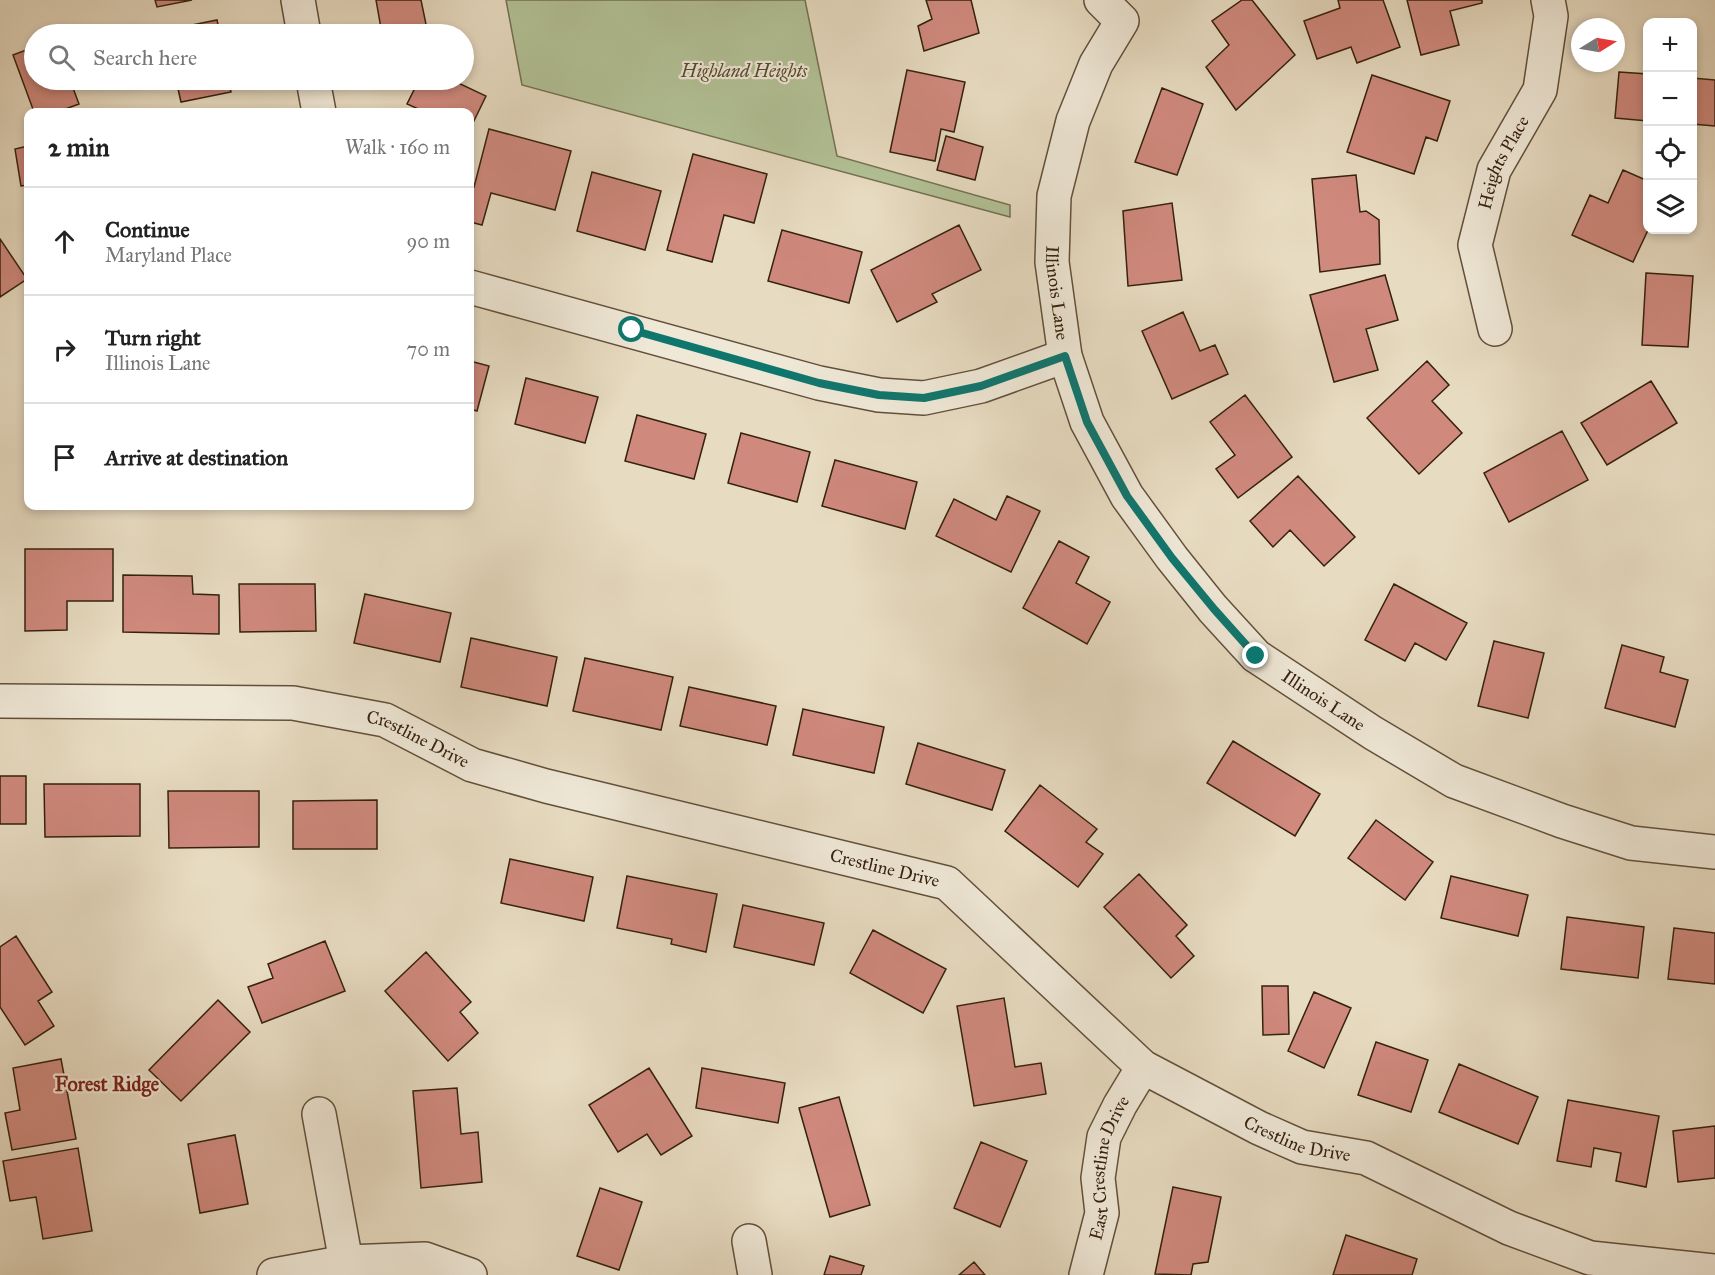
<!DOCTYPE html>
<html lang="en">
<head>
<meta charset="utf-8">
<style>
	body { margin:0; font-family:"IM FELL Great Primer",serif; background:#f6f6f6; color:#222 }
	.controls { position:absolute; right:18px; top:18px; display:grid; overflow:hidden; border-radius:12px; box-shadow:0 3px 9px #0003 }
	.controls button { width:54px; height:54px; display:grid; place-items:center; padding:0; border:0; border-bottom:2px solid #e0e0e0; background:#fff; color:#222; font:30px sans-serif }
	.compass { position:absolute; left:1571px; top:18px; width:54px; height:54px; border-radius:50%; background:#fff; box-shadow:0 3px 9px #0003; rotate:79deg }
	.stop { position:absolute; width:18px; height:18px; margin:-14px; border:4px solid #0f766e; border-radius:50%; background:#fff }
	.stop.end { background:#0f766e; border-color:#fff; box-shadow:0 2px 6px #0008 }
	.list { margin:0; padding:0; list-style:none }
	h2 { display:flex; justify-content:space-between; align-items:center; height:78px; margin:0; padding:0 24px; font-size:26px }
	h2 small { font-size:20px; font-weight:400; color:#767676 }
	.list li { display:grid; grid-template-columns:39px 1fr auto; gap:18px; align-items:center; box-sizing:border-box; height:108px; padding:0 24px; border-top:2px solid #e0e0e0 }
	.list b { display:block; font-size:22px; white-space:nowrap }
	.list p { margin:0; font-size:20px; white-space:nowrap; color:#767676 }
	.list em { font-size:20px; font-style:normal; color:#767676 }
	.icon { flex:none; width:33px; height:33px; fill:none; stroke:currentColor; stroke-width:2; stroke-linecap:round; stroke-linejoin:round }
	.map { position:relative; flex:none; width:1715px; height:1275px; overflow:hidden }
	.search { position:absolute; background:#fff; box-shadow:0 3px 9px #0003; left:24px; top:24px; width:450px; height:66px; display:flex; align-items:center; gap:15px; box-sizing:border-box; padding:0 21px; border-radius:33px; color:#767676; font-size:22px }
	.panel { position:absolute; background:#fff; box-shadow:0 3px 9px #0003; left:24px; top:108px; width:450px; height:402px; border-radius:12px }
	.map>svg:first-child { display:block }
	.green { fill:#b2c196; stroke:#747152; stroke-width:1.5 }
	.building { fill:#cf897d; stroke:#35210e; stroke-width:1.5 }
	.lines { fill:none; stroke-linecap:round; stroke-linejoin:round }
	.street-casing { stroke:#62503b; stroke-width:36 }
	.street { stroke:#efe8d7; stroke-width:33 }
	.route { stroke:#0f766e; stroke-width:8 }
	.labels { text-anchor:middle; stroke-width:4.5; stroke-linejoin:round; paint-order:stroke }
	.park-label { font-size:18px; font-style:italic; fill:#544930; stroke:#efe8d7 }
	.street-label { font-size:18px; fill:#35210e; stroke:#efe8d7 }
	.neighbourhood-label { font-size:20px; font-weight:bold; fill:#7a1f14; stroke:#efe8d7 }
</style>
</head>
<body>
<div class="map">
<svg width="1715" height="1275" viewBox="0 0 1715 1275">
	<rect width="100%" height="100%" fill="#e7dbc1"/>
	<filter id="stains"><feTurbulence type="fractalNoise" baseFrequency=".00333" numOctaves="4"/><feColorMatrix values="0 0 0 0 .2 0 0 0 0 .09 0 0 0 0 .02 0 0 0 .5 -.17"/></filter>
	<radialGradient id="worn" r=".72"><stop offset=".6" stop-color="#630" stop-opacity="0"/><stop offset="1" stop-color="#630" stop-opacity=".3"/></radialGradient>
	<path class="green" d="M506,0H805L837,156L1010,205V217L522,85Z"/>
	<path class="building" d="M155,0H192L157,7Z
		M376,0H421L428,34H382Z
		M926,0H971L979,33L924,51L918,26L932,19Z
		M1242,0H1252L1295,55L1236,110L1206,67L1229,45L1212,21Z
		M1338,0H1383L1400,47L1357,63L1351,47L1317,59L1304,21L1340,8Z
		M1407,0H1482V3L1450,11L1459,45L1421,55Z
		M217,20L220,34H167V30Z
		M34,47V80H70L79,104L57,112H34L13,55Z
		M907,70L965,82L954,132L941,129L935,161L890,152Z
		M1619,72L1648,74V121L1615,118Z
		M1372,75L1450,101L1437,141L1426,137L1414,174L1347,152Z
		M1692,78L1715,80V126L1692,124Z
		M176,80H228L231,92L181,102Z
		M419,80H452L486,96L470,129V112H425L407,104Z
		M1162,88L1203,104L1177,175L1135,162Z
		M489,129L571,151L555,210L491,193L482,225L470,222V186L474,187Z
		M946,136L983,147L975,180L937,170Z
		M28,146V185L21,186L15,149Z
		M693,154L767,174L754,223L724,215L712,262L667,250Z
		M1623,170L1648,181V230L1633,262L1572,235L1590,195L1608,203Z
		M592,172L661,191L645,250L577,231Z
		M1356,175L1360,212L1366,211L1379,220L1380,264L1320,272L1312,179Z
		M1172,203L1182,280L1128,286L1123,211Z
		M959,225L981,270L932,294L937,302L897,322L871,270Z
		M782,230L862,252L849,303L768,281Z
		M0,239L27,279L0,297Z
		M1646,273L1693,276L1688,347L1642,345Z
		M1385,275L1398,320L1366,329L1378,370L1334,382L1310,295Z
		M1183,312L1200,351L1215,345L1228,374L1172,399L1142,331Z
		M470,361L489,366L477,411L470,409Z
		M1427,361L1449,385L1432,401L1462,433L1419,474L1367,418Z
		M526,378L598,397L585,443L515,424Z
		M1651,381L1677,423L1607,465L1581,423Z
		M1245,395L1292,457L1238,498L1216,469L1235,455L1210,422Z
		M637,415L706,434L694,479L625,461Z
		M1562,431L1588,480L1509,522L1484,473Z
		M741,433L810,452L797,502L728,483Z
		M835,460L917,482L905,529L822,506Z
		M1298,476L1355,537L1324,566L1290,530L1273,547L1250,521Z
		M1007,496L1040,511L1011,572L936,536L954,499L996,520Z
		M1059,541L1089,557L1076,583L1110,602L1087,644L1023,608Z
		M25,549H113V601H67V630L25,631Z
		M123,575L192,576L193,594L219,595V634L123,632Z
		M239,584H315L316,631L240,632Z
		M1394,584L1467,623L1446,660L1415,643L1405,661L1365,640Z
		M365,594L451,613L440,662L354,643Z
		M471,638L557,657L547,706L461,687Z
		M1494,641L1544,653L1528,718L1478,706Z
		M1622,645L1664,657L1660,672L1688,680L1675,727L1605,708Z
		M585,658L673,677L661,730L573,711Z
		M689,687L776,706L767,745L680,726Z
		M803,709L884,727L874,773L793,755Z
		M1233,741L1320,794L1295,836L1207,783Z
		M918,743L1005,770L992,810L906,784Z
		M0,776H26V824H0Z
		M44,784H140V836L45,837Z
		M1040,785L1097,829L1086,842L1103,854L1078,887L1005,831Z
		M168,791H259V847L169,848Z
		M377,800V849H293V801Z
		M1376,820L1433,862L1405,900L1348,858Z
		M510,859L593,877L584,921L501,903Z
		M1139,874L1187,925L1176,936L1194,956L1171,978L1104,907Z
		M627,876L717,894L706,952L671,944L672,939L617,928Z
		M1451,876L1528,895L1518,936L1441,918Z
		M743,905L824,923L814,965L734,947Z
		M1567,917L1644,927L1638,978L1561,969Z
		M1674,928L1715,933V984L1668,979Z
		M873,930L946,969L923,1013L850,973Z
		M16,936L52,992L38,1001L54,1026L25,1045L0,1007V947Z
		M325,941L345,991L262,1023L248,987L273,978L268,964Z
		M426,952L471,1002L460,1012L478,1033L448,1061L385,991Z
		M1262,986H1288L1289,1034L1263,1035Z
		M1314,992L1351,1008L1324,1068L1288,1051Z
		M1004,998L1015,1067L1041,1063L1046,1094L974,1106L957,1006Z
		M218,1000L250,1032L181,1101L149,1070Z
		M1376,1042L1428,1060L1411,1112L1358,1095Z
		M61,1059L76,1139L12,1150L5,1113L20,1110L13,1068Z
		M1459,1064L1538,1097L1518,1144L1439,1112Z
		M649,1068L692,1136L661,1155L647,1134L618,1152L589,1105Z
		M702,1068L785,1083L778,1123L696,1108Z
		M457,1088L461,1134L478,1132L482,1182L421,1188L413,1091Z
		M839,1097L870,1205L830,1217L799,1108Z
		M1568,1100L1659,1116L1646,1187L1616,1181L1621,1153L1594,1148L1591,1167L1557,1161Z
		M1715,1126V1178L1678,1182L1673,1131Z
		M235,1135L248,1204L200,1213L188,1144Z
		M981,1142L1027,1161L1000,1227L954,1208Z
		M78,1148L92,1231L43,1239L36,1197L10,1201L3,1161Z
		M1173,1187L1221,1197L1208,1262L1193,1264L1191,1275L1155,1274Z
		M600,1188L642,1202L619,1270L577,1256Z
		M1346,1235L1417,1259L1412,1275H1333Z
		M830,1256L864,1266L861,1275H824Z
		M974,1262L985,1275H959Z"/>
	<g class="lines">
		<g class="street-casing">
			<g id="street">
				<path d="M298,0L304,34"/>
				<path id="s1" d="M1101,0L1122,21L1096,64L1073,121L1054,196L1052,262L1065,356L1087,422L1127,496L1172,558L1213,609L1256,656L1373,733L1454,781L1562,821L1631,843L1715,852"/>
				<path d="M313,80L319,112"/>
				<path d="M470,287L819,383L879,395L924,398L981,386L1065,356"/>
				<path id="s2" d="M1495,329L1475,245L1494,170L1540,90L1551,16L1548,0"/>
				<path id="s3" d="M0,701L293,703L385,720L472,765L546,786L947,883L1143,1067L1259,1128L1302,1147L1366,1158L1509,1228L1590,1258L1715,1271"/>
				<path d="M319,1114L346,1262"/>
				<path d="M749,1241L755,1275"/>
				<path d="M274,1275L346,1262L425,1259L470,1275"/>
				<path id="s4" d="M1086,1275L1102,1213L1098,1178L1104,1137L1120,1105L1143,1067"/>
			</g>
		</g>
		<use href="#street" class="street"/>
	</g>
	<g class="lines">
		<path class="route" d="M632,330L819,383L879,395L924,398L981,386L1065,356L1087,422L1127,496L1172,558L1214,609L1256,656"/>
	</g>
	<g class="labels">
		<g class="park-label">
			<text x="744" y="77">Highland Heights</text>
		</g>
		<g class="street-label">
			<text dy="6" stroke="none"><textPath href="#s2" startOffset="174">Heights Place</textPath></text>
			<text dy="6" stroke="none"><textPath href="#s1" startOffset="316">Illinois Lane</textPath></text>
			<text dy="6" stroke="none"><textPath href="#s1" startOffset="820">Illinois Lane</textPath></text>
			<text dy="6" stroke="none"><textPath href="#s3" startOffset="424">Crestline Drive</textPath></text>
			<text dy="6" stroke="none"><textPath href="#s3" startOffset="910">Crestline Drive</textPath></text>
			<text dy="6" stroke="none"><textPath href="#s3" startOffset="1414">Crestline Drive</textPath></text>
			<text dy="6" stroke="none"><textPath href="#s4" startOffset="111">East Crestline Drive</textPath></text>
		</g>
		<g class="neighbourhood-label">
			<text x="107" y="1091">Forest Ridge</text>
		</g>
	</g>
	<rect width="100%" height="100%" filter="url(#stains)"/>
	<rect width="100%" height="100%" fill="url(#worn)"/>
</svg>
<div class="controls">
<button>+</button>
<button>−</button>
<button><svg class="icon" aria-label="locate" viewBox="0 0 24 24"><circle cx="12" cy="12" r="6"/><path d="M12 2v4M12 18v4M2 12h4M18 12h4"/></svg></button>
<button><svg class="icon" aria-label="layers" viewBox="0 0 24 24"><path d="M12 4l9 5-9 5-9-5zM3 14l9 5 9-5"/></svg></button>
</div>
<svg class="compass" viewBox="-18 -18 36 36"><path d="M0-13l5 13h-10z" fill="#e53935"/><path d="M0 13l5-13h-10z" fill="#767676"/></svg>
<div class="stop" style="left:632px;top:330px"></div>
<div class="stop end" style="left:1256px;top:656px"></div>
<div class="search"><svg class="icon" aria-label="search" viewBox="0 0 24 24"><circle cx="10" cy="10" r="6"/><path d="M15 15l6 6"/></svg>Search here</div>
<section class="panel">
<h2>2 min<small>Walk · 160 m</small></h2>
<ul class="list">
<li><svg class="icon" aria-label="ahead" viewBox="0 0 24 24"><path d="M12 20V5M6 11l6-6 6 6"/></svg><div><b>Continue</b><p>Maryland Place</p></div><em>90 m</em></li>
<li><svg class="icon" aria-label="right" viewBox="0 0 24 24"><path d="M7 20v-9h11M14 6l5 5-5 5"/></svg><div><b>Turn right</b><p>Illinois Lane</p></div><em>70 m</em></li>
<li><svg class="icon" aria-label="arrive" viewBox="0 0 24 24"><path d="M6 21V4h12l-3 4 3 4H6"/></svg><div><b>Arrive at destination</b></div></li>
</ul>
</section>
</div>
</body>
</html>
